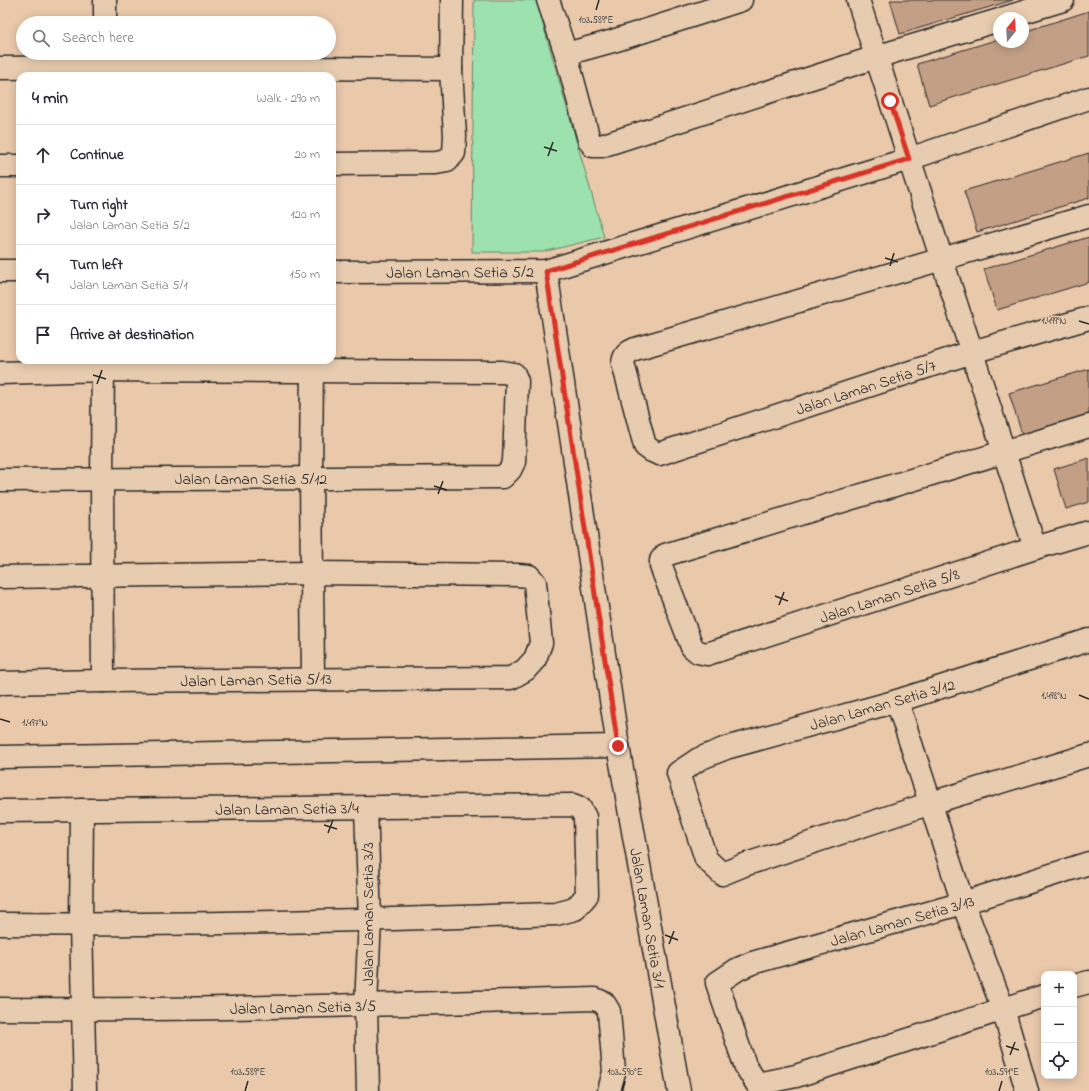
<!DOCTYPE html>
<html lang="en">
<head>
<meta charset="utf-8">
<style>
	body { margin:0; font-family:"Indie Flower",sans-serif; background:#f7f7f7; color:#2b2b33 }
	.controls { position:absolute; right:12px; bottom:12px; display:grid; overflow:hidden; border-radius:8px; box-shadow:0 2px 10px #0003 }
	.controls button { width:36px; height:36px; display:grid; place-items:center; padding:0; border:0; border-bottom:1px solid #e1e1e2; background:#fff; color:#2b2b33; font:20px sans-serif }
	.compass { position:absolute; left:993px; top:12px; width:36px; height:36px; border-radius:50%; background:#fff; box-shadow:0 2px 10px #0003; rotate:18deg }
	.stop { position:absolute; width:12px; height:12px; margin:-9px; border:3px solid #d93025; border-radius:50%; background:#fff }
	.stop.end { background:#d93025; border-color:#fff; box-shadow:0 1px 4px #0008 }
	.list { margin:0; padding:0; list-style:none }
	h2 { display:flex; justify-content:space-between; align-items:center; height:52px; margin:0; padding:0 16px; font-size:17px }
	h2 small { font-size:13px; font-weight:400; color:#7c7c81 }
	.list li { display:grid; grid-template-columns:26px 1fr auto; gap:12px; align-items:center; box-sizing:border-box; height:60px; padding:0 16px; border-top:1px solid #e1e1e2 }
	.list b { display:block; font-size:15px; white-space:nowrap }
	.list p { margin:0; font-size:13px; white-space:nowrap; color:#7c7c81 }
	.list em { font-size:13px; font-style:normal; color:#7c7c81 }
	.icon { flex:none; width:22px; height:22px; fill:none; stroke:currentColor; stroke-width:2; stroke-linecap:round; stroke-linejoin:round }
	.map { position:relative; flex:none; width:1089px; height:1091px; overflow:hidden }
	.search { position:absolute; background:#fff; box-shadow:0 2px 10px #0003; left:16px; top:16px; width:320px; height:44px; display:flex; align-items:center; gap:10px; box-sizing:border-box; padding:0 14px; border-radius:22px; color:#7c7c81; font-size:15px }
	.panel { position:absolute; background:#fff; box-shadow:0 2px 10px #0003; left:16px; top:72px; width:320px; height:292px; border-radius:12px }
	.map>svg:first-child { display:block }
	.green { fill:#9ce1ae; stroke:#64866c }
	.building { fill:#c39f85; stroke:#2b2b2b }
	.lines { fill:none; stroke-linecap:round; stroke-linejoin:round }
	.minor-casing { stroke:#2b2b2b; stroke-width:25 }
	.minor { stroke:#e8ccaf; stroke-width:22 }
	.route { stroke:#d93025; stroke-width:5 }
	.ticks { fill:none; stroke:#2b2b2b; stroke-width:1.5 }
	.labels { text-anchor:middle; stroke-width:3; stroke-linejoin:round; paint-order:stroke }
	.street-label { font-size:16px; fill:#2b2b2b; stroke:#e8ccaf }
	.ticks-label { font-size:10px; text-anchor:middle; fill:#2b2b2b; stroke:#e8ccaf; stroke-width:3; stroke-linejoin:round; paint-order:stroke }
</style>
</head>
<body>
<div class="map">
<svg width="1089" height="1091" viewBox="0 0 1089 1091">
	<rect width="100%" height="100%" fill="#eac8aa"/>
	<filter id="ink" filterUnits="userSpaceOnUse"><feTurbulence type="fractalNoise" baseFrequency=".025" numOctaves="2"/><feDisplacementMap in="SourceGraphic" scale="8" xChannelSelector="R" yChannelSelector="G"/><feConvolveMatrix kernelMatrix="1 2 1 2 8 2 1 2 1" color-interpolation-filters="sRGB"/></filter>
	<g filter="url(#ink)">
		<path class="green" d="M474,0H536L604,237L543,252H472Z"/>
		<path class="building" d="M890,0H1013L900,34Z
			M1089,11V56L929,105L917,64L999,39V42H1023V32Z
			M1089,153V198L977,232L964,191Z
			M1089,237V282L997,310L984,269Z
			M1089,369V414L1022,434L1009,393Z
			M1089,458V502L1066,509L1054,469Z"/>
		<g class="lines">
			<g class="minor-casing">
				<g id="minor">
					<path d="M548,0L566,54L589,140L593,146H601L876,57L999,20"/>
					<path d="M858,0L1035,548"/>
					<path d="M1004,18L1063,0"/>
					<path d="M105,23V0"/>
					<path d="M566,54L613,41L741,0"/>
					<path d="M0,68L104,67L451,69"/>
					<path d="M332,164L436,163L447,161L454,153L455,136L451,69L452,0"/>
					<path d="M0,166H20"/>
					<path id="s1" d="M1089,216L635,349C628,352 624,355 623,363L645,446L652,451L659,454L972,352L1089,318"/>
					<path d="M0,271H20"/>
					<path id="s2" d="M546,271L618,746L679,1091"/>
					<path id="s3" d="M332,272L546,271L909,159L1089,98"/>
					<path d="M312,360L311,478L313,678"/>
					<path d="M0,373L104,370L502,372L514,374L517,381L514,462L510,470L503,477L0,480"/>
					<path id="s4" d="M1089,426L665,555L661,560V566L692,647L698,652L707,654L1035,548L1089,532"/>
					<path d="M0,577L313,573L518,575L529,576L535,583L541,643L535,659L525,670L511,678L103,681L0,683"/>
					<path d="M1089,640L897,701L726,748L699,759L678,773L706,859L722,874L744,865L931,803L1089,755"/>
					<path d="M103,681L102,479L103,360"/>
					<path d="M897,701L963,903L1003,1009L1027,1091"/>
					<path d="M0,757L618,746"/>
					<path d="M366,808L370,920L366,1005L368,1091"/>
					<path d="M82,810L81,925L85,1091"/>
					<path id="s5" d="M0,811L573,805L580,808L585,817L587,895L575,909L556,914C371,920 185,926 0,924"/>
					<path d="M1074,986L1089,982"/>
					<path id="s6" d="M1044,996L796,1076L757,1084L745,1065L717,983L738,969L752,963L963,903L1089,863"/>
					<path id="s7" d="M0,1009C198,1011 397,1004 595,999L604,1003L609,1011L614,1072L609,1091"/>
				</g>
			</g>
			<use href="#minor" class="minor"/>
		</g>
	</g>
	<g class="lines" filter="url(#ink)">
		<path class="route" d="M618,746L546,271L909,159L890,101"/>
	</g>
	<path class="ticks" d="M596,10L599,0M544,147L557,151M548,156L553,142M885,258L898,262M890,266L894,253M1079,321L1089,324M93,375L106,379M97,384L102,370M434,486L447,490M438,494L443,481M775,596L788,601M779,605L784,592M1079,695L1089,699M0,719L10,722M324,825L337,829M328,833L333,820M665,935L678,940M669,944L674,931M1006,1046L1019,1050M1010,1055L1015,1042M245,1091L248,1081M622,1091L625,1081M999,1091L1002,1081"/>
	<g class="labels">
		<g class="street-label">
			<text dy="6" stroke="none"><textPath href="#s3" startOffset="128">Jalan Laman Setia 5/2</textPath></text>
			<text dy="6" stroke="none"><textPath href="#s1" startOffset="812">Jalan Laman Setia 5/7</textPath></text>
			<text x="251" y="484">Jalan Laman Setia 5/12</text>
			<text dy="6" stroke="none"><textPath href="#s4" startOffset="751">Jalan Laman Setia 5/8</textPath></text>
			<text transform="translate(256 679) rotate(-1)" y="6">Jalan Laman Setia 5/13</text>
			<text transform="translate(882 704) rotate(-16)" y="6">Jalan Laman Setia 3/12</text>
			<text dy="6" stroke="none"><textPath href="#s5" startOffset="287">Jalan Laman Setia 3/4</textPath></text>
			<text transform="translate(367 914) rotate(-90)" y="6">Jalan Laman Setia 3/3</text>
			<text dy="6" stroke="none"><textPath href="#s2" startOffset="655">Jalan Laman Setia 3/1</textPath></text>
			<text dy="6" stroke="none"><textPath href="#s6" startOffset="606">Jalan Laman Setia 3/13</textPath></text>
			<text dy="6" stroke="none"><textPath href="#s7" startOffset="303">Jalan Laman Setia 3/5</textPath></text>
		</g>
	</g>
	<g class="ticks-label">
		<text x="596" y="23">103.589°E</text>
		<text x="1054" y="324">1.499°N</text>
		<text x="1054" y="699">1.498°N</text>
		<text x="35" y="726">1.497°N</text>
		<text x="248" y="1075">103.589°E</text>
		<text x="625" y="1075">103.590°E</text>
		<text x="1002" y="1075">103.591°E</text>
	</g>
</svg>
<div class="controls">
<button>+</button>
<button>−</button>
<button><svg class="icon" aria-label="locate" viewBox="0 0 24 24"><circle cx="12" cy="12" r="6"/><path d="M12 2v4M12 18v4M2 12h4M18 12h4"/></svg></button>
</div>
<svg class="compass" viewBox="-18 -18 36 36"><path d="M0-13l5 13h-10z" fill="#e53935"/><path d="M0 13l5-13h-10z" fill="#7c7c81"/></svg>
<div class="stop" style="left:890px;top:101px"></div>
<div class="stop end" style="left:618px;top:746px"></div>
<div class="search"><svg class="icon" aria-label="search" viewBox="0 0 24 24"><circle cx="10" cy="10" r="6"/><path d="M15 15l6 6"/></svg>Search here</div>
<section class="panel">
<h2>4 min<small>Walk · 290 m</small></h2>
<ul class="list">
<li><svg class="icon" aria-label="ahead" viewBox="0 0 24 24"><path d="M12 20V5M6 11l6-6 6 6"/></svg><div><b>Continue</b></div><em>20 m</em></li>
<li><svg class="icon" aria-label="right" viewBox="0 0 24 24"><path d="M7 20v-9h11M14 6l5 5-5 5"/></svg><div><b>Turn right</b><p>Jalan Laman Setia 5/2</p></div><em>120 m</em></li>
<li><svg class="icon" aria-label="left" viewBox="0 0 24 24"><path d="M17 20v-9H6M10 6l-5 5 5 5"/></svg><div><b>Turn left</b><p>Jalan Laman Setia 5/1</p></div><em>150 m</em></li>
<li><svg class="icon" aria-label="arrive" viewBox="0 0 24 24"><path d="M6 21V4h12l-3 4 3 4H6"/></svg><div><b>Arrive at destination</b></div></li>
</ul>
</section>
</div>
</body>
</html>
